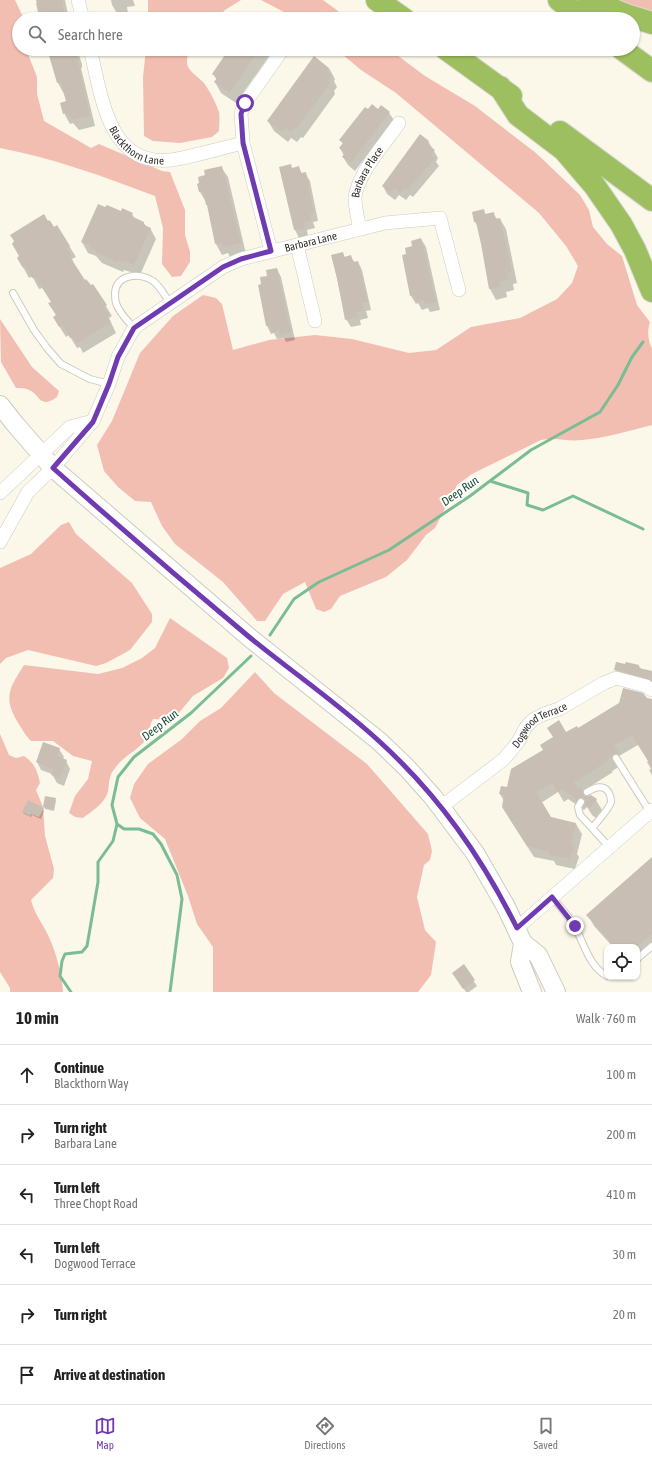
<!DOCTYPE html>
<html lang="en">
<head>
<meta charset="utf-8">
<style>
	body { margin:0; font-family:"Asap Condensed",sans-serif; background:#f6f6f6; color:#222 }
	.controls { position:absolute; right:12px; bottom:12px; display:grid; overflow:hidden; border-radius:8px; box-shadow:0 1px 3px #0004 }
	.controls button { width:36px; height:36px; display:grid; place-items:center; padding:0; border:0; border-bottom:1px solid #e0e0e0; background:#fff; color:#222; font:20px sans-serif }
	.stop { position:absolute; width:12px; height:12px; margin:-9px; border:3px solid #703ab1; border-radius:50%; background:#fff }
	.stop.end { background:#703ab1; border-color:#fff; box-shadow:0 1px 4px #0008 }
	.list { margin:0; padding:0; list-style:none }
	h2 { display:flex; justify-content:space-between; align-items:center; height:52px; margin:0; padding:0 16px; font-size:17px }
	h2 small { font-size:13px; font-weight:400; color:#767676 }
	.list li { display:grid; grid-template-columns:26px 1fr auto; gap:12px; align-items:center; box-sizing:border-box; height:60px; padding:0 16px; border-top:1px solid #e0e0e0 }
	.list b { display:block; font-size:15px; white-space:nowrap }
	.list p { margin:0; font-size:13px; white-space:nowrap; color:#767676 }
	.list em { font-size:13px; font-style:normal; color:#767676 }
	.icon { flex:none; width:22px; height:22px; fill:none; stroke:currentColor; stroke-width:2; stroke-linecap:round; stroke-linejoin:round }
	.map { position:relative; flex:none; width:652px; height:992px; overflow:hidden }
	.search { position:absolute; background:#fff; box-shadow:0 1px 3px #0004; left:12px; right:12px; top:12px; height:44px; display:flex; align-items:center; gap:10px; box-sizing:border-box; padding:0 14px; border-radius:22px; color:#767676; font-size:15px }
	.sheet { height:412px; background:#fff }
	nav { display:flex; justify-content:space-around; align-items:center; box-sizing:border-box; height:56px; border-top:1px solid #e0e0e0; background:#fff; font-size:11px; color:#767676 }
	nav a { display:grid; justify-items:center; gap:2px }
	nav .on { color:#703ab1 }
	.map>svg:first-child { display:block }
	.green { fill:#f2beb2 }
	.shadow { fill:#0003 }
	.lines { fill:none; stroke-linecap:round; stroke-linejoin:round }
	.stream { stroke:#7abd94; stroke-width:3 }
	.building { fill:#c9beb4 }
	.service-casing { stroke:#cecbbd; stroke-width:8 }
	.minor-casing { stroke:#cecbbd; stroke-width:14 }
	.secondary-casing { stroke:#cecbbd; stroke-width:20 }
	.motorway-casing { stroke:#dadad9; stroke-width:24 }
	.service { stroke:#fff; stroke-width:6 }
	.minor { stroke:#fff; stroke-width:13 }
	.secondary { stroke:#fff; stroke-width:18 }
	.motorway { stroke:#9ebf5f; stroke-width:22 }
	.route { stroke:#703ab1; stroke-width:5 }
	.labels { text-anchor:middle; stroke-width:4; stroke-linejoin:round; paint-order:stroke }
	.street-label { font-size:11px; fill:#33312c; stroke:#fff }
	.water-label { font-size:12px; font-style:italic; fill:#1b4e32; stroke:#fff }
</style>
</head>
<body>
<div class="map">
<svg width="652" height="992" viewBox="0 0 652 992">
	<rect width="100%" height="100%" fill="#fbf7e9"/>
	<path class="green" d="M0,0H15L24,19H19V49H26L37,77V94L44,121L91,148L99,144L162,171L170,172L185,210V235L190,252V262L181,276L172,277L162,264L163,228L155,196C105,177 53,158 0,148Z
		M148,0H241L225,10L216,19H148Z
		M261,0H323L349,19H297Z
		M612,0H652V12Z
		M146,49H190C182,69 191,70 203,82C209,89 216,103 219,112C220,118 219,125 219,131L212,137L180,143L153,141L144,136L143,77Z
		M336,49H389L425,76L475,106L536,153L580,195L589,210L593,227L607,244L622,256L637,305L650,322C647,332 648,340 652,349V425C629,431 605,438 582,440C568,442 557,437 541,440L472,474L457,485L435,528L426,535L407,560L386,577L340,596L331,609L324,612L316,609L305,582L283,594L265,621H257L223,582L175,544L162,526L151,502L135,501L118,487L104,471L97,445L112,421L140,353L173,316L203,295L216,298L222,304L233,350L269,340L315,335L352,339L409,353L436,350L471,327L520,318L557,299L572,283L578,266L566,246L539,213L396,93L361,70Z
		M0,319L32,367L59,391L57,397C39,410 40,394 29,390C25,388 20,388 16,388L1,362Z
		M69,522L76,534L132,583L152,614V622L130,650L106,663L96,666L28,650L6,658L0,664V568L31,554L61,525Z
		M170,618L227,658L229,668L223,678L193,696L173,720L153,719C148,728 150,736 142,744C132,754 122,757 113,771C109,776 109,785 108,792C104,804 92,811 83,818L75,817L69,813L75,796L88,779L92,761L73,756L53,741H31C25,735 22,729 17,721C3,697 10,687 24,665L98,674L122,668L142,658L155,648Z
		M255,672L274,693L367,764L428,834L432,851L430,860L424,865L417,897L425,930L436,942L431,975L418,992H213V947L197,924L188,896L165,839L140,818L130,798L134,784L148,764L182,739L200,721L221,708Z
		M0,734L9,755L16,758L24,756C34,762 38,772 40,783L36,790L43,807L45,836L54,869L53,878L31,900C34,912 40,920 46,931C55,948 62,973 63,992H10V988L0,972Z"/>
	<path class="shadow" d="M36,0H65L69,19H41Z
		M111,0H133L135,6L127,7L128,13L118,15L112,5Z
		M51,49H77L82,64V68H81L95,126L79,130L73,123L70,124L64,113L67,102L64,94L58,83L49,50Z
		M232,49H274L236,103L221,93L215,82L217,80L213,74Z
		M329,68L335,79L334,81L337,87L334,91L335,94L303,138L301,137L297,142L291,138L288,142L274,131L268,121Z
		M378,110L389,113L394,120L355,171L348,165L343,157L344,156L340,148L343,144L340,140L368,111Z
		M428,141L438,158L436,162L439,166L413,197L410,195L406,200L399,195L395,200L387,194L383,186Z
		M221,167L228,177L246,254L230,257L228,253L222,255L216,244L207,202H206L200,192L206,176Z
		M280,167L293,169L299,168L302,174L305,173L310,181L318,221L313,222L315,228L307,230L308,236L299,238L295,230Z
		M483,210L486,215L493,213L497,219H500L506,229L517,283L513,284L514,290L506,292L507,297L496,300L490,289L482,244L478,227L475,222Z
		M121,213L132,214L135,219L143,222L146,226L150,228L156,239L140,275L124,270L123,272L102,263L96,256L88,253L82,242Z
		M48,222L54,228L57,226L76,257L72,259L76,268L84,281L91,287L93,285L112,316L109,318L116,333L83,353L80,347L77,348L69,335L66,337L54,318L57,316L52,302L43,288L39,289L32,276L29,278L18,258Z
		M421,239L426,247L440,310L430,312L428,308L422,310L418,303L416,304L411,296L403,256L407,255Z
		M343,253L345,258L351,257L355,263L358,262L362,270L371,310L366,311L368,318L360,320L361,325L351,327L346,319L332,256Z
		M277,269L281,277L295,340L286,342L284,338L277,339L274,333L271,334L267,326L262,285Z
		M617,664L639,666L641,669L652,672V686L620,678L615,670Z
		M647,699L652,700V775L649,770L651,769L647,762L648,761L638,745L619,756L624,764L619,765L617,768L612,771L613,772L583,791L586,797L596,800L602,810L596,818L592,815L587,807L584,810L568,799L564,802L558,792L541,803L550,818L576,824L582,834L577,854L579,857L575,869L556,865L554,861L534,857L509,818L504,801L500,794L544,751L566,734Z
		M59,749L64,757L63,759L66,761L70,769L64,786L57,783L52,774L41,770L37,762Z
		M55,799L56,801L54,811L45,809L44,806Z
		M43,809L44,811L41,819L32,815L31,817L24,814L23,812Z
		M652,859V950L640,960L641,961L637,965V947H613L594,926L588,915Z
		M463,966L477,986L469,992H466L456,978Z"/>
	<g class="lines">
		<path class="stream" d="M490,481L528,493L527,505L543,510L573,496L643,529
			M270,635L294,599L319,582L389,550L470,496L531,450L600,412L618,385L632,357L643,342
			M117,824L124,829H139L153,834L161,844L177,875L182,899L170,992
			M71,992L60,976L62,961L65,954L82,952L87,946L98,882V862L113,841L117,824L112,805L118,777L134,757L191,713L251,656"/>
	</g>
	<path class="building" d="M37,0H62L65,16L50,19H48L47,15L39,17L36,3H37Z
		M47,49H75L90,116L72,120L71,116H68L67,113L63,114L60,103L66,101L61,82L57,83L55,76Z
		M229,49H260L229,93L214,82L217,78L212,74Z
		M314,56L329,68L327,72L332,75L328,81L330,83L297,128L295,127L291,132L285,128L282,132L267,121Z
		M372,104L378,109L381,105L390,112L351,163L342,157L345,153L339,148L343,143L339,140L365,107L368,109Z
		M420,134L429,141L427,144L435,150L431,155L435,158L408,190L405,188L401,193L394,188L391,193L382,186Z
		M291,164L292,168L299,166L301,173L306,172L314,213L310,214L311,220L303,222L305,228L294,230L279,167Z
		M222,166L241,243L223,247L222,243L215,244L207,205H206L203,191L199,192L197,184L199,183L198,177L205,175L204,170Z
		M98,204L105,207L107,205L121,211L122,208L133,213L131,216L144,222V225L151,228L134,265L128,262L124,261L123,262L118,260L117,262L95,252L96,250L90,248L91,246L81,242Z
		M484,209L485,214L494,212L495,219L500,218L512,272L507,273L509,280L500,282L501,287L489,289L481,244L476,222H474L472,212Z
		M44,214L48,221L49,220L51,222L54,227L57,225L70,246L67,248L72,256L70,257L85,280L86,279L91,285L93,284L107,305L104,307L109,315L107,316L111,322L77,343L73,337L70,338L62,325L59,327L53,317L56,315L48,303L51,302L36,278H32L25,266L23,268L17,258L19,256L12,244L14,241L10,235Z
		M421,238L436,302L425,304L424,300L416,302L415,295L410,296L402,255L406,254L405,248L412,246L411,241Z
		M343,252L344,257L351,255L353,262L358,261L368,302L362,303L364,310L356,312L358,317L345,320L337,278L331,255Z
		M277,268L291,332L280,335L279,330L272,332L271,327H269V325L266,326L258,285L261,284L260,277L267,276L266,270Z
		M616,662L625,664L626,662L639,665V668L652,671L651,680L618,670H614Z
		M623,688L643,693L647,698L652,699V767L632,735L614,745L619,753L613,754L612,757L607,760L608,761L573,783L583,790V792L584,796H587L591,795L597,799L590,808L585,805V802L584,798H581L577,800L562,789L558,792L552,783L536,792L551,817L576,823L571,845L574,846L570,859L549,855L550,852L527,846L502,807L504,795L499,794L501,786L507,787L511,769L543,750L540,745L553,737L547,728L559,720L566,732L577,726L578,728L619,703Z
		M43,742L60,748L57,756L67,760L60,778L51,775L53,769L36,762Z
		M45,796L56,798L53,809L43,807Z
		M28,800L44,808L39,817L31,814L30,816L22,812Z
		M652,857V934L637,947H615L586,915Z
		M464,964L475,980L463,989L452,973Z"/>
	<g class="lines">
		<g class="service-casing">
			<path id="service" d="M13,293L34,330L47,348L61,364L90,379L109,384
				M134,328C127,320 119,313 116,303C115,300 115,297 115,294C115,274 140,272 153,281C160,286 165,296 170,303
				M616,758L650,812
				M581,802L578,807L580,815L592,828C597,822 609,809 611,802C611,799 610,795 609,793C604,783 594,788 587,792
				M592,828L610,848
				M552,897C560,907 569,916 575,927C584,943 589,967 607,976
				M637,959L652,946"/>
		</g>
		<g class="minor-casing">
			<g id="minor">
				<path d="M78,0L83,19"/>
				<path id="s1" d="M90,49C102,96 108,172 177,159C199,155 221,148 243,143"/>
				<path id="s2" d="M360,229C358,219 355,208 355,198C357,174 386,142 399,123"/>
				<path d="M297,245L315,321"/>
				<path d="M271,251L243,143L241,113L245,103L283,49"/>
				<path d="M0,493L70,427L93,421"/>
				<path id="s3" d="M0,542L28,492L53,468L93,421L109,384L118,357L134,328L223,267L241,259L385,223L440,218L459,290"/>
				<path id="s4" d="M441,807L504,759L518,742L526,727L534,719L544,714L559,709L604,683L616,678L646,686L652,690"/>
				<path d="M517,928L652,810"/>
			</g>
		</g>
		<g class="secondary-casing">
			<path id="secondary" d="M0,405L15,424L53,468L250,638L379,741L407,768L433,797L475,853L505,905L523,943L538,955L556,992
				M523,943L520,962L532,992"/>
		</g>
		<g class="motorway-casing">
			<path id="motorway" d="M377,0L404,19
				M559,0L583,19
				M589,0L626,15L652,23
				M446,49L511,96
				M622,49L652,71
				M500,87L518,115L564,150L594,185L621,224L635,250L652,291
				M560,132L652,200"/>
		</g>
		<use href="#service" class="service"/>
		<use href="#minor" class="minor"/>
		<use href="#secondary" class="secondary"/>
		<use href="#motorway" class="motorway"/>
	</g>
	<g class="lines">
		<path class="route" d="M245,103L241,114L243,143L271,251L241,259L223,267L134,328L118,357L109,384L93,422L53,468C117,525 182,581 248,636C292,672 339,704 380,742C439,796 481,856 517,928L552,897L575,926"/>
	</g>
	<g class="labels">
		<g class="street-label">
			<text dy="4" stroke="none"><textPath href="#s1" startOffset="114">Blackthorn Lane</textPath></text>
			<text dy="4" stroke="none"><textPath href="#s2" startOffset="60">Barbara Place</textPath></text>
			<text dy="4" stroke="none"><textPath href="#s3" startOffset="455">Barbara Lane</textPath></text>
			<text dy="4" stroke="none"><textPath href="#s4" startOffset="130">Dogwood Terrace</textPath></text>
		</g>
		<g class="water-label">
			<text transform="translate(460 491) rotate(-35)" y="4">Deep Run</text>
			<text transform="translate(160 725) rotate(-38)" y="4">Deep Run</text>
		</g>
	</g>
</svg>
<div class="controls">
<button><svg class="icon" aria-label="locate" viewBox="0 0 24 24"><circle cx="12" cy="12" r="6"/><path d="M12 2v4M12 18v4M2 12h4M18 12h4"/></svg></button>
</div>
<div class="stop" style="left:245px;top:103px"></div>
<div class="stop end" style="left:575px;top:926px"></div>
<div class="search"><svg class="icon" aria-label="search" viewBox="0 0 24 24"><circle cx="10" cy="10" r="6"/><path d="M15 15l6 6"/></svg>Search here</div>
</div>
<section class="sheet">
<h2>10 min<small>Walk · 760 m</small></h2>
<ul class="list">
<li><svg class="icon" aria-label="ahead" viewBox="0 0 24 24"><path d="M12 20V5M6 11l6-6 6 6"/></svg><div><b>Continue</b><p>Blackthorn Way</p></div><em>100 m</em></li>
<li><svg class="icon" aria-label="right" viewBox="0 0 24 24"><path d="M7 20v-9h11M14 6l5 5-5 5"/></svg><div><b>Turn right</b><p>Barbara Lane</p></div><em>200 m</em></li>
<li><svg class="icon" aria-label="left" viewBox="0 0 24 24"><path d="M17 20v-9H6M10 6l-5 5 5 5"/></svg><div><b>Turn left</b><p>Three Chopt Road</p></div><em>410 m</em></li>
<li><svg class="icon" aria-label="left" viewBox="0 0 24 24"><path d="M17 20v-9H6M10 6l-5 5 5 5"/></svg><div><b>Turn left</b><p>Dogwood Terrace</p></div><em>30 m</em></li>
<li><svg class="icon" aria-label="right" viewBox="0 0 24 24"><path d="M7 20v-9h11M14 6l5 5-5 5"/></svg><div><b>Turn right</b></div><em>20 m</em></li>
<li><svg class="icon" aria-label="arrive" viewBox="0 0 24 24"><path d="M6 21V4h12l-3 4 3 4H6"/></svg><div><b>Arrive at destination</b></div></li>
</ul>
</section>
<nav>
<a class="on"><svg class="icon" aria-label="map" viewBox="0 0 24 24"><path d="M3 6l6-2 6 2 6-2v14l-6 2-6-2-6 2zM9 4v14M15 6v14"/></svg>Map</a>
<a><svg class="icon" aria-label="directions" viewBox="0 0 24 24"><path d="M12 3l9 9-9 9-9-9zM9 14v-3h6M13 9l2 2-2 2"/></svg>Directions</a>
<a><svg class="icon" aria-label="saved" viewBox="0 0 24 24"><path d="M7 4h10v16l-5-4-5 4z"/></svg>Saved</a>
</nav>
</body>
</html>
